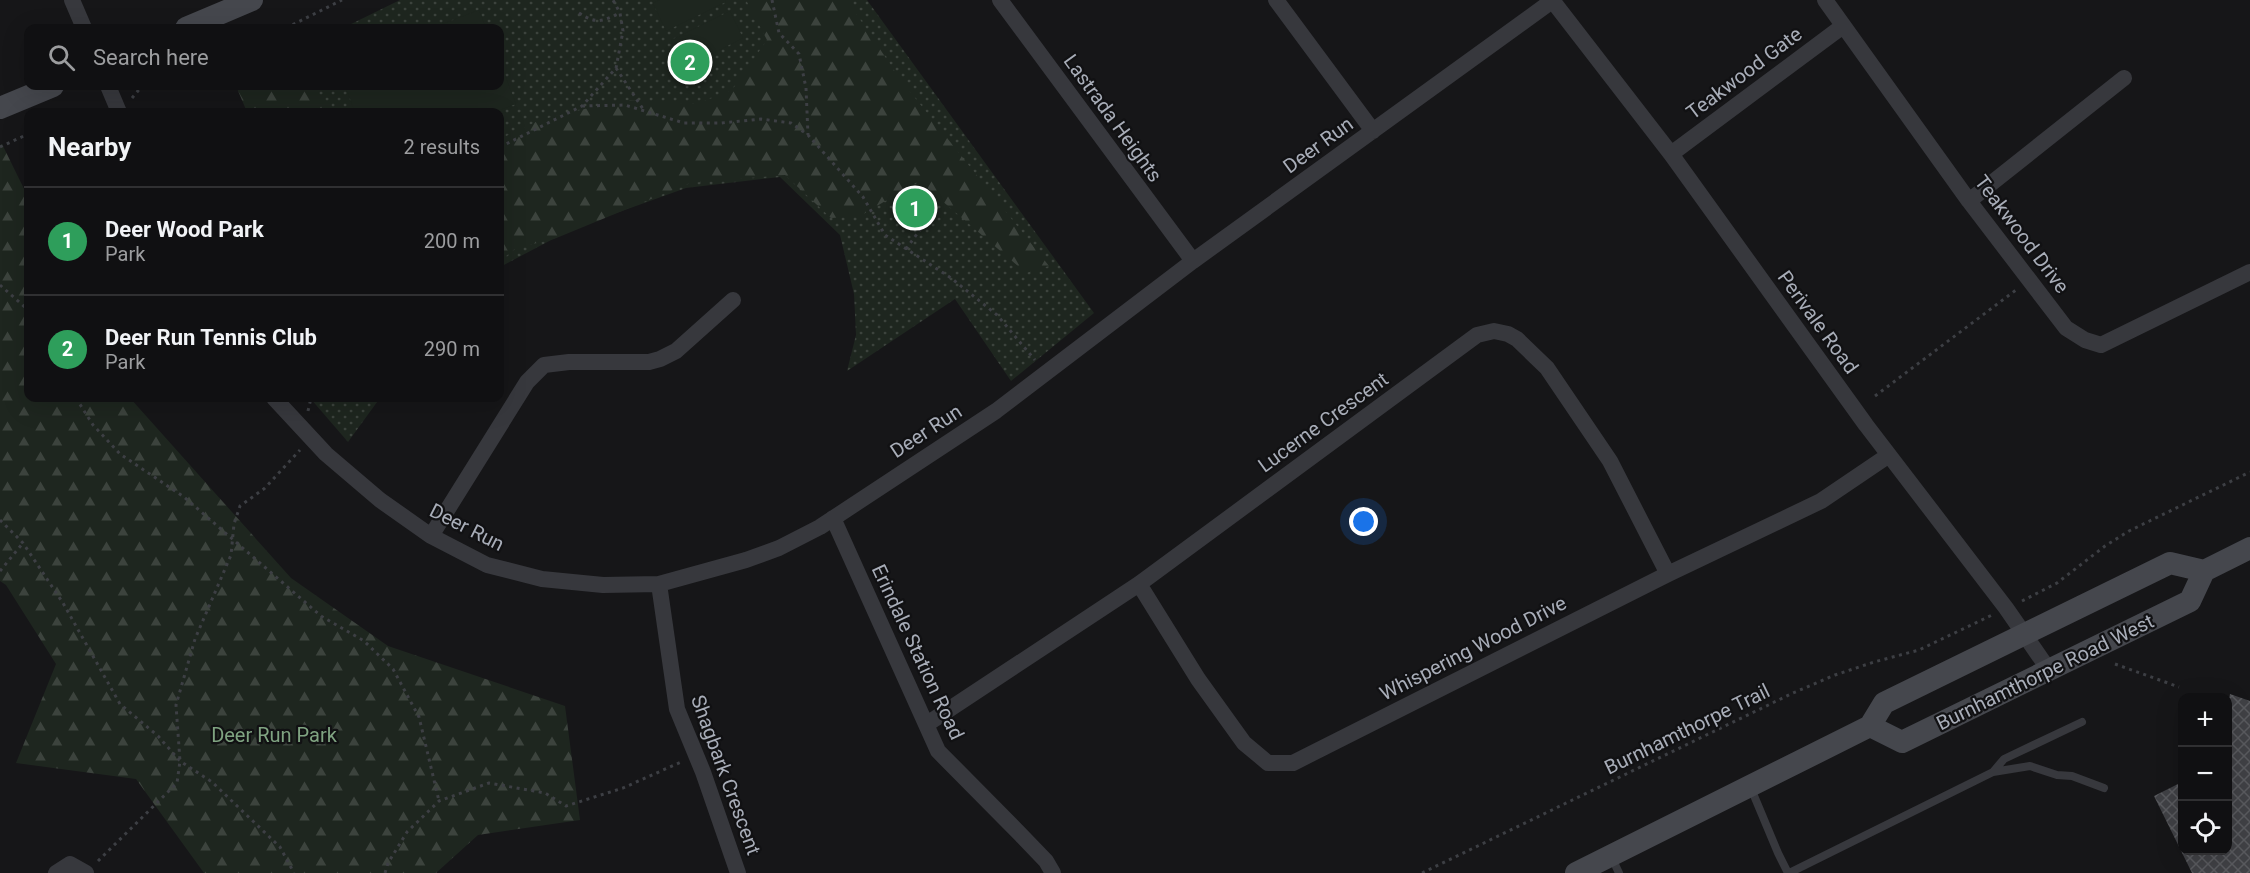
<!DOCTYPE html>
<html lang="en">
<head>
<meta charset="utf-8">
<style>
	body { margin:0; font-family:Roboto,sans-serif; background:#1e1e20; color:#f1f3f6 }
	.controls { position:absolute; right:18px; bottom:18px; display:grid; overflow:hidden; border-radius:12px; box-shadow:0 6px 24px #0002 }
	.controls button { width:54px; height:54px; display:grid; place-items:center; padding:0; border:0; border-bottom:2px solid #303032; background:#101012; color:#f1f3f6; font:30px sans-serif }
	.you { position:absolute; left:1364px; top:522px; width:21px; height:21px; margin:-15px; border:4px solid #fff; border-radius:50%; background:#1a73e8; box-shadow:0 0 0 9px #1a73e833 }
	.badge { display:grid; place-items:center; width:39px; height:39px; border-radius:50%; background:#7c3aed; color:#fff; font-size:20px; font-weight:700 }
	.pin { position:absolute; translate:-50% -50%; border:3px solid #fff; box-shadow:0 2px 6px #0006 }
	.list { margin:0; padding:0; list-style:none }
	h2 { display:flex; justify-content:space-between; align-items:center; height:78px; margin:0; padding:0 24px; font-size:26px }
	h2 small { font-size:20px; font-weight:400; color:#9c9d9f }
	.list li { display:grid; grid-template-columns:39px 1fr auto; gap:18px; align-items:center; box-sizing:border-box; height:108px; padding:0 24px; border-top:2px solid #303032 }
	.list b { display:block; font-size:22px; white-space:nowrap }
	.list p { margin:0; font-size:20px; white-space:nowrap; color:#9c9d9f }
	.list em { font-size:20px; font-style:normal; color:#9c9d9f }
	.icon { flex:none; width:33px; height:33px; fill:none; stroke:currentColor; stroke-width:2; stroke-linecap:round; stroke-linejoin:round }
	.map { position:relative; flex:none; width:2250px; height:873px; overflow:hidden }
	.search { position:absolute; background:#101012; box-shadow:0 6px 24px #0002; left:24px; top:24px; width:480px; height:66px; display:flex; align-items:center; gap:15px; box-sizing:border-box; padding:0 21px; border-radius:12px; color:#9c9d9f; font-size:22px }
	.panel { position:absolute; background:#101012; box-shadow:0 6px 24px #0002; left:24px; top:108px; width:480px; height:294px; border-radius:12px }
	.map>svg:first-child { display:block }
	.green { fill:url(#green-dots) }
	.forest { fill:url(#forest-firs) }
	.pitch { fill:#1e261f }
	.building { fill:url(#building-cross-hatch) }
	.lines { fill:none; stroke-linecap:round; stroke-linejoin:round }
	.path { stroke:#3d3f44; stroke-width:3; stroke-dasharray:3 4.5; stroke-linecap:butt }
	.lane { stroke:#37383d; stroke-width:8 }
	.street { stroke:#37383d; stroke-width:16 }
	.secondary { stroke:#45474d; stroke-width:22 }
	.labels { text-anchor:middle; stroke-width:4.5; stroke-linejoin:round; paint-order:stroke }
	.street-label { font-size:20px; fill:#a8adb8; stroke:#111113 }
	.park-label { font-size:20px; fill:#7fa381; stroke:#111113 }
</style>
</head>
<body>
<div class="map">
<svg width="2250" height="873" viewBox="0 0 2250 873">
	<defs>
		<pattern id="green-dots" width="8" height="8" patternUnits="userSpaceOnUse" patternTransform="scale(1.5)"><rect width="8" height="8" fill="#1e261f"/><path d="M2 2h.1M6 6h.1" fill="none" stroke="#3c433d" stroke-width="1.8" stroke-linecap="round"/></pattern>
		<pattern id="forest-firs" width="22" height="20" patternUnits="userSpaceOnUse" patternTransform="scale(1.5)"><rect width="22" height="20" fill="#1e261f"/><path d="M5 1l3.5 6h-7zM16 11l3.5 6h-7z" fill="#3c433d"/></pattern>
		<pattern id="building-cross-hatch" width="8" height="8" patternUnits="userSpaceOnUse" patternTransform="scale(1.5)"><rect width="8" height="8" fill="#404145"/><path d="M0 0l8 8M0 8l8-8" fill="none" stroke="#595a5e"/></pattern>
	</defs>
	<rect width="100%" height="100%" fill="#161618"/>
	<path class="green" d="M400,0H867L1094,313L1011,381L955,299L847,371L856,335L854,294L840,235L780,177L686,188L572,229L500,267V112H259L249,86H500V28H343Z
		M310,398H380L348,442Z"/>
	<path class="forest" d="M746,0H847L900,79L1049,266L1026,273L919,181L860,216L831,218L785,175L690,183L554,239L516,248L500,261V139L540,120L621,100L697,104L732,90L767,40Z
		M236,86H314L327,112H247Z
		M2,144L28,197V398H130L291,578L388,646L565,706L580,820L478,835L436,873H204L136,779L16,763L56,664L6,585L0,581V145Z"/>
	<path class="pitch" d="M660,0H725L726,2L666,31L653,3Z
		M479,10L486,28H432Z
		M730,11L743,38L684,68L671,40Z
		M500,62L516,104L494,112H355L345,86H500Z"/>
	<path class="building" d="M2230,694L2250,701V873H2192L2154,796L2182,782V850H2228V703Z"/>
	<g class="lines">
		<path class="path" d="M772,0L779,33L799,54L806,88L808,135
			M579,13C596,24 601,22 620,13
			M286,28L342,0
			M616,68L643,109
			M132,98L142,86
			M582,106L625,105L684,123H721L761,119L791,123L808,135L863,197L885,235L951,278L997,315L1035,360
			M75,112L80,110L97,112
			M0,147L28,134
			M500,147L582,106L616,68L623,31L620,13L613,0
			M906,249L922,227
			M0,285L28,310
			M1875,396L2016,290
			M76,398L93,425L120,454L184,497L321,616L364,641L393,669L419,717L439,801
			M308,411L311,398
			M0,520L23,543L63,603L120,704L158,736L180,761L212,782L280,847L294,873
			M0,571L23,543
			M2022,601L2057,583L2105,546L2129,531L2250,472
			M2115,664L2179,687
			M98,861L177,783L180,761L176,705L195,639L231,555L234,524L240,506L265,488L300,450
			M385,873L388,863L407,832L439,801L489,783L545,793L566,806L623,788L681,762
			M1422,873L1793,693L1835,675L1874,662L1919,650L1992,615"/>
		<path class="lane" d="M1993,772L2004,759L2082,722
			M1750,786L1778,853L1788,873
			M1611,856L1619,873
			M1789,873L1993,772L2030,766L2057,775L2072,776L2104,788"/>
		<path class="street" d="M72,0L84,28
			M1000,0L1193,261
			M1276,0L1373,131
			M1552,0L1671,154L1866,425L2006,608L2049,670
			M1825,0L1969,201L2066,328L2085,340L2101,345L2250,272
			M108,86L119,112
			M1671,154L1843,26
			M1969,201L2124,78
			M274,398L326,454L380,500L431,536L487,565L542,579L603,585L659,584L746,560L779,548L820,527L996,411L1193,261L1552,1
			M833,518L938,751L1021,835L1046,861L1053,873
			M431,536L527,382L544,365L569,362H649L660,359L676,351L733,300
			M659,584L677,709L703,772L738,873
			M1139,584L1198,679L1244,743L1268,763H1293L1668,574L1821,501L1889,455
			M927,724L1139,584L1477,335L1494,331L1508,334L1517,339L1547,368L1610,461L1668,574
			M56,873L70,864L86,873"/>
		<path class="secondary" d="M186,28L252,0
			M0,108L53,86
			M1870,726L1902,742L2190,601L2204,571L2250,548
			M1576,873L1870,726L1884,703L2170,563L2204,571"/>
	</g>
	<g class="labels">
		<g class="street-label">
			<text transform="translate(1744 73) rotate(-37)" y="7">Teakwood Gate</text>
			<text transform="translate(1113 118) rotate(54)" y="7">Lastrada Heights</text>
			<text transform="translate(1318 145) rotate(-36)" y="7">Deer Run</text>
			<text transform="translate(2022 234) rotate(53)" y="7">Teakwood Drive</text>
			<text transform="translate(1818 322) rotate(54)" y="7">Perivale Road</text>
			<text transform="translate(1323 422) rotate(-36)" y="7">Lucerne Crescent</text>
			<text transform="translate(926 431) rotate(-33)" y="7">Deer Run</text>
			<text transform="translate(467 527) rotate(27)" y="7">Deer Run</text>
			<text transform="translate(1473 648) rotate(-27)" y="7">Whispering Wood Drive</text>
			<text transform="translate(918 652) rotate(65)" y="7">Erindale Station Road</text>
			<text transform="translate(2045 672) rotate(-26)" y="7">Burnhamthorpe Road West</text>
			<text transform="translate(1687 729) rotate(-26)" y="7">Burnhamthorpe Trail</text>
			<text transform="translate(726 775) rotate(70)" y="7">Shagbark Crescent</text>
		</g>
		<g class="park-label">
			<text x="274" y="742">Deer Run Park</text>
		</g>
	</g>
</svg>
<div class="controls">
<button>+</button>
<button>−</button>
<button><svg class="icon" aria-label="locate" viewBox="0 0 24 24"><circle cx="12" cy="12" r="6"/><path d="M12 2v4M12 18v4M2 12h4M18 12h4"/></svg></button>
</div>
<div class="you"></div>
<div class="pin badge" style="left:915px;top:208px;background:#2e9e5b">1</div>
<div class="pin badge" style="left:690px;top:62px;background:#2e9e5b">2</div>
<div class="search"><svg class="icon" aria-label="search" viewBox="0 0 24 24"><circle cx="10" cy="10" r="6"/><path d="M15 15l6 6"/></svg>Search here</div>
<section class="panel">
<h2>Nearby<small>2 results</small></h2>
<ul class="list">
<li><span class="badge" style="background:#2e9e5b">1</span><div><b>Deer Wood Park</b><p>Park</p></div><em>200 m</em></li>
<li><span class="badge" style="background:#2e9e5b">2</span><div><b>Deer Run Tennis Club</b><p>Park</p></div><em>290 m</em></li>
</ul>
</section>
</div>
</body>
</html>
